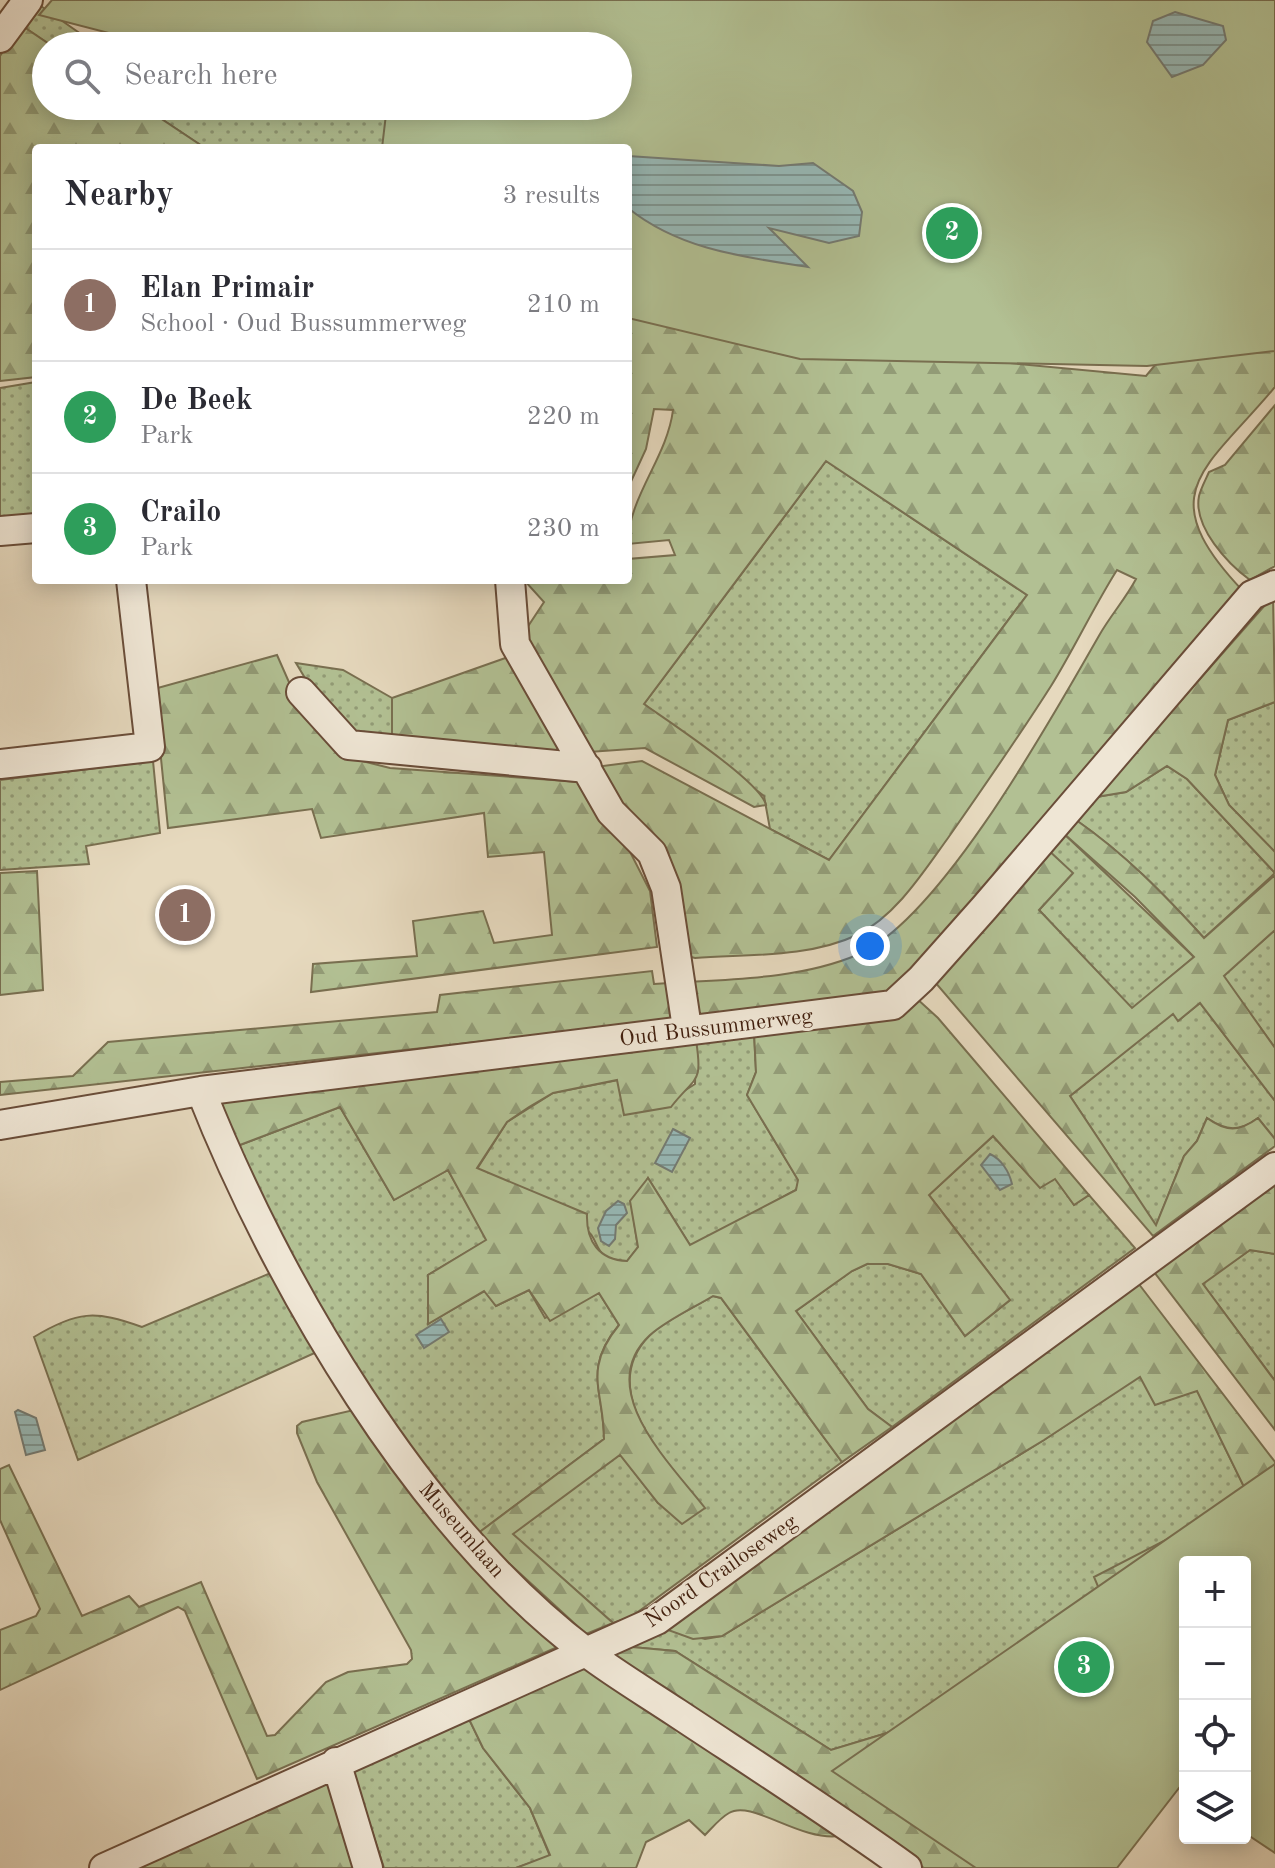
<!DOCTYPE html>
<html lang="en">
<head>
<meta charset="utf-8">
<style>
	body { margin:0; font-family:"Old Standard TT",serif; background:#f2f2f3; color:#2b2b33 }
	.controls { position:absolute; right:24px; bottom:24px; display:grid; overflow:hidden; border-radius:8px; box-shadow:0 4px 20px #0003 }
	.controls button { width:72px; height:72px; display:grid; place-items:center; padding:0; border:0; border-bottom:2px solid #e1e1e2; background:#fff; color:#2b2b33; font:40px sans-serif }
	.you { position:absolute; left:870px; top:946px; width:28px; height:28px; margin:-20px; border:6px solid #fff; border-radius:50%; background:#1a73e8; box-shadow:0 0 0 12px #1a73e833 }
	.badge { display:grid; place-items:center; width:52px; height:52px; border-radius:50%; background:#b45309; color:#fff; font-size:26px; font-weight:700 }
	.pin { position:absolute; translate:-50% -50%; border:4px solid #fff; box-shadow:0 2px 8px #0006 }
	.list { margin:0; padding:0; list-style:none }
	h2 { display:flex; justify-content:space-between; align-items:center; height:104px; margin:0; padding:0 32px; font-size:34px }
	h2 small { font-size:26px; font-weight:400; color:#7c7c81 }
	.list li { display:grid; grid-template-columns:52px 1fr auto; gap:24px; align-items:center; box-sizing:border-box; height:112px; padding:0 32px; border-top:2px solid #e1e1e2 }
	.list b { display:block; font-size:30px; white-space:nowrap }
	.list p { margin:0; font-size:26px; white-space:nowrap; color:#7c7c81 }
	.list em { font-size:26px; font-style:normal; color:#7c7c81 }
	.icon { flex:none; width:44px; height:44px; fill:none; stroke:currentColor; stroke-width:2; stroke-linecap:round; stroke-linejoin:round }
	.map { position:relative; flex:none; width:1275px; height:1868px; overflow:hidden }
	.search { position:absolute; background:#fff; box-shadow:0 4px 20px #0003; left:32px; top:32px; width:600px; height:88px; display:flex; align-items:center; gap:20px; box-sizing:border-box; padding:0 28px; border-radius:44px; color:#7c7c81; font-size:30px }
	.panel { position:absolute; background:#fff; box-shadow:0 4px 20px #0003; left:32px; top:144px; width:600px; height:440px; border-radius:8px }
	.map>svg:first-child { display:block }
	.grass { fill:url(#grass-dots); stroke:#796f50; stroke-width:2 }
	.forest { fill:url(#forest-firs); stroke:#796f50; stroke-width:2 }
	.green { fill:#b2c093; stroke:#796f50; stroke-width:2 }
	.water { fill:url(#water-rules); stroke:#747b73; stroke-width:2 }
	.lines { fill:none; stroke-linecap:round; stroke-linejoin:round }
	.minor-casing { stroke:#6a4d39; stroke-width:32 }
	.minor { stroke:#efe6d5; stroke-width:28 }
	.labels { text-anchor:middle; stroke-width:6; stroke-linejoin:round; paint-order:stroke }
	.street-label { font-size:22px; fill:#401e0d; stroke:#efe6d5 }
</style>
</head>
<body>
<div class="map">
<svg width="1275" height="1868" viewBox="0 0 1275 1868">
	<defs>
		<pattern id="grass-dots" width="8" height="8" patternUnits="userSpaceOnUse" patternTransform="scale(2)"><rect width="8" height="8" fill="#b2c093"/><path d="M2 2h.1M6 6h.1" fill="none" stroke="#929b76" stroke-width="1.8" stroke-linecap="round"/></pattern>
		<pattern id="forest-firs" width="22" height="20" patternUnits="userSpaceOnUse" patternTransform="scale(2)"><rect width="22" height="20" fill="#b2c093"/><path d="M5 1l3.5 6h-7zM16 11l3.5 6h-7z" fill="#929b76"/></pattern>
		<pattern id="water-rules" width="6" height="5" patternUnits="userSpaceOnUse" patternTransform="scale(2)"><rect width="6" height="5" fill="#97b9b7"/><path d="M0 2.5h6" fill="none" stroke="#7d9693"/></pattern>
	</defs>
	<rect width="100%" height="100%" fill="#e6d9be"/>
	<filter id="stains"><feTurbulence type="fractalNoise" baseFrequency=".0025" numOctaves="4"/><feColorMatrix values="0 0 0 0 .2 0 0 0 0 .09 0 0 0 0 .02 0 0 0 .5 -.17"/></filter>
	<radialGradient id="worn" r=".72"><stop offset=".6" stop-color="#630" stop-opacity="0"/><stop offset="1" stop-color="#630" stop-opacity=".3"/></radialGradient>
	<path class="grass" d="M38,4L98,46H52L21,25Z
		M142,106H394L392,148H205Z
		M36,382V524H0V388Z
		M826,461L1027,595L829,860L770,829L764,796L644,704Z
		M296,663L343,670L392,698V744L364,743L323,708Z
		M1275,702V852L1229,805L1215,775L1228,720Z
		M153,761L160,833L86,846L89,864L0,870V780Z
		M1167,766L1187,779L1275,873L1204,938C1164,894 1125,854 1076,820L1096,797L1126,792Z
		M1061,831L1194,957L1132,1009L1039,910L1072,874L1046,848Z
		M1275,930V1048L1223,976Z
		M1200,1003L1275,1101V1139L1258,1118C1239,1132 1227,1131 1207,1118L1197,1141L1184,1156L1156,1226L1070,1096L1173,1013L1179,1020Z
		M754,1032L756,1072L747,1095L799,1181L796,1190L696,1244L690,1245L648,1178L632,1209L638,1247L627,1261C589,1261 604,1240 582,1226C549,1204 512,1188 477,1169L507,1122L553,1093L618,1080L684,1091L695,1084L696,1040Z
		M340,1107L394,1200L448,1170L487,1240L428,1275L429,1323L485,1291L496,1306L529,1290L545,1318L599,1293L619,1325C582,1369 604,1392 604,1439L477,1534L427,1478L341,1348L232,1148Z
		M993,1136L1040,1187L1055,1178L1074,1205L1089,1195L1135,1248L892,1427L868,1409L796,1311L852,1271L867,1264H888L921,1274L965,1336L1010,1300L929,1195Z
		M1250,1250L1275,1254V1381L1202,1283Z
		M273,1272L319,1351L78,1460L34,1337C77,1311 95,1310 142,1327Z
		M713,1296L721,1298L842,1462L631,1617L613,1623L512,1534L620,1454L658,1503L704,1508C670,1463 594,1393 649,1336C665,1320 694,1308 713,1296Z
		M1140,1376L1197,1390L1249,1497L1105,1603L910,1726L831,1750L675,1651L621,1646L657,1626L705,1639L722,1636L1044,1440Z
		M468,1717L483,1748L530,1808L550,1856L516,1868H384L353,1772Z"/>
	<path class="forest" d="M21,25L52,46H46V106H142L205,148H36V377L0,381V56Z
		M628,261L757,339L1146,376L1191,322L1275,311V387C1206,470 1149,492 1243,591L890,996L0,1095V1082L73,1076L108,1042L437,1012L440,995L652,971L654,984C721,979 795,981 857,955C940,921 1054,714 1100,634C1111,615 1126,598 1136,579L1117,570C1093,608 1074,649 1051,686C1018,738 983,788 948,838C924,871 896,916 857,935C808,958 748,954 695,958L683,955L619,808L595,767L642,761L829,860L1027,595L826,461L644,704C668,721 761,782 766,805L754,807L645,748L589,752L521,637L544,602L524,580H628V559L675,555L669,540L628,544C628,497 667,458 673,410L654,409L646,449L628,488Z
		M1275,405V566L1250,580C1228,564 1193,527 1199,496C1201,488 1206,479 1209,472L1225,465Z
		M1273,596L1275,702L1228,720L1215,775L1229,805L1275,852V873L1187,779L1167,766L1126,792L1096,797Z
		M277,655L303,714L342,756L390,768L580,782L624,840L650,891L657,947L311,992L313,964L417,956L413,921L483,911L494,943L552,935L544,852L488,857L484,813L321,838L312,809L168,828L154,689Z
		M514,655L565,755L392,744V698Z
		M1076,820C1125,854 1164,894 1204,938L1275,875V930L1224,976L1275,1048V1101L1200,1003L1178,1021L1173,1014L1070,1096L1156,1225L1184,1156L1197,1141L1207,1118C1226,1132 1239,1132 1258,1118L1275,1139V1146L1153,1236L934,981L1046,848L1073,873L1039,910L1132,1008L1194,957L1135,897L1061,831Z
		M37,871L43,990L0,995V873Z
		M915,997L938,1018L1089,1195L1074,1205L1055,1179L1040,1188L993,1136L929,1195L1010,1300L965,1336L921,1274L888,1264H867L852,1271L796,1311L868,1409L892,1427L842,1462L721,1298L713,1296C693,1308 667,1320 650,1335C592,1389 671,1464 705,1508L682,1524L658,1503L620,1455L513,1534L613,1623L586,1634L477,1534L604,1439C604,1391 582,1370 619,1325L599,1293L550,1321L529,1290L496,1306L484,1291L428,1324V1275L486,1240L448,1170L394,1200L340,1107L232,1148L210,1102L696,1040C703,1085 696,1075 671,1107L624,1115L617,1080L553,1093L529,1107L507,1122L477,1168L587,1214C586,1241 599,1260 627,1261L638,1247L630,1201L648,1178L690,1245L796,1190L798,1180L747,1095L756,1072L754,1032Z
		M1275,1180V1254L1250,1250L1203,1284L1275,1381V1430L1151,1268Z
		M1135,1279L1275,1462V1787L1245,1562H1185L1163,1773L1095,1868H924L611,1655L621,1646L675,1651L831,1750L910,1726L1105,1603L1094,1577L1249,1497L1197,1391L1155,1405L1140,1377L1044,1440L722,1636L693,1639L657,1626Z
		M358,1409L562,1645L257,1779L185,1611L178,1607L0,1690V1630L36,1616L40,1609L0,1520V1469L9,1465L82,1616L129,1596L139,1607L201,1582L267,1736L275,1735L326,1682L348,1672L407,1664L412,1659L411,1650L317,1482L297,1433V1426L302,1422Z
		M586,1667L839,1836C799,1841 751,1799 729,1813C720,1818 712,1828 705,1835L689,1820L646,1842L636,1868H516L550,1855L530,1808L483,1748L468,1717Z
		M332,1774L364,1868H129Z"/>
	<path class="green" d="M52,0H1275V351L1147,366L800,359L628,318V148H382L387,106H618V46H159L39,15Z
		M1275,1464V1853L1245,1833V1562H1185V1791L1179,1788L1117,1868H976L832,1771Z"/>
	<path class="water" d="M1175,12L1223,26L1226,40L1203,65L1172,77L1147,42L1153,21Z
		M628,156L779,166L813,163L853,191L862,212L859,236L829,243L769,228L808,267C744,257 680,250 628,208Z
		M673,1129L690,1138L672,1172L655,1163Z
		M990,1154C1001,1159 1009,1171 1012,1184L1000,1190L981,1165Z
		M618,1201L624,1204L627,1213L616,1225L615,1239L609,1246L601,1241L598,1228L606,1211Z
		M441,1319L449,1332L424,1348L416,1335Z
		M18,1410L36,1418L45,1450L26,1455L15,1412Z"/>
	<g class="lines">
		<g class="minor-casing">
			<path id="minor" d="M0,38L28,0
				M0,531L36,528
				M510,580L515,644L611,812L652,853L666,888L687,1028
				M301,692L349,745L587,768
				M0,764L150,747L131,580
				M201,1091C277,1284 419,1526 586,1652C615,1674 647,1693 677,1713C754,1764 832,1814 907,1868
				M0,1125L201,1091L893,1005L921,979L985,907L1252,595L1275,585
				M336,1762L368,1868
				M104,1868L657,1620L1275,1167"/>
		</g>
		<use href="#minor" class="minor"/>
	</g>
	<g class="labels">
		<g class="street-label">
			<text transform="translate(716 1026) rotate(-7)" y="8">Oud Bussummerweg</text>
			<text transform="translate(463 1529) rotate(49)" y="8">Museumlaan</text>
			<text transform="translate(720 1570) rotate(-35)" y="8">Noord Crailoseweg</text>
		</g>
	</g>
	<rect width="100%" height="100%" filter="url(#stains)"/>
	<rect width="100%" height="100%" fill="url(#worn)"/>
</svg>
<div class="controls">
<button>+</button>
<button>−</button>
<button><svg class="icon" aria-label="locate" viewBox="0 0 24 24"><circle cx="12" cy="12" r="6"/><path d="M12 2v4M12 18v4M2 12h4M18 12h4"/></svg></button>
<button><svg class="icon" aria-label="layers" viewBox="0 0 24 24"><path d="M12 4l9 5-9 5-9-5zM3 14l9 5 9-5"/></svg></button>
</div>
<div class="you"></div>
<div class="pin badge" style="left:185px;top:915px;background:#8d6e63">1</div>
<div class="pin badge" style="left:952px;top:233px;background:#2e9e5b">2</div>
<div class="pin badge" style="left:1084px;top:1667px;background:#2e9e5b">3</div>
<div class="search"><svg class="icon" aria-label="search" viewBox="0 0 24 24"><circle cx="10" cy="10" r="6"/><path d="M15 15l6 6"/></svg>Search here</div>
<section class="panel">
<h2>Nearby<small>3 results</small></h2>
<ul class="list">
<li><span class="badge" style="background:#8d6e63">1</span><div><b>Elan Primair</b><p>School · Oud Bussummerweg</p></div><em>210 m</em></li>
<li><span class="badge" style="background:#2e9e5b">2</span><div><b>De Beek</b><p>Park</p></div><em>220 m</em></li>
<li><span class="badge" style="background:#2e9e5b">3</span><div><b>Crailo</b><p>Park</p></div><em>230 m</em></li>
</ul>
</section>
</div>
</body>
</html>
